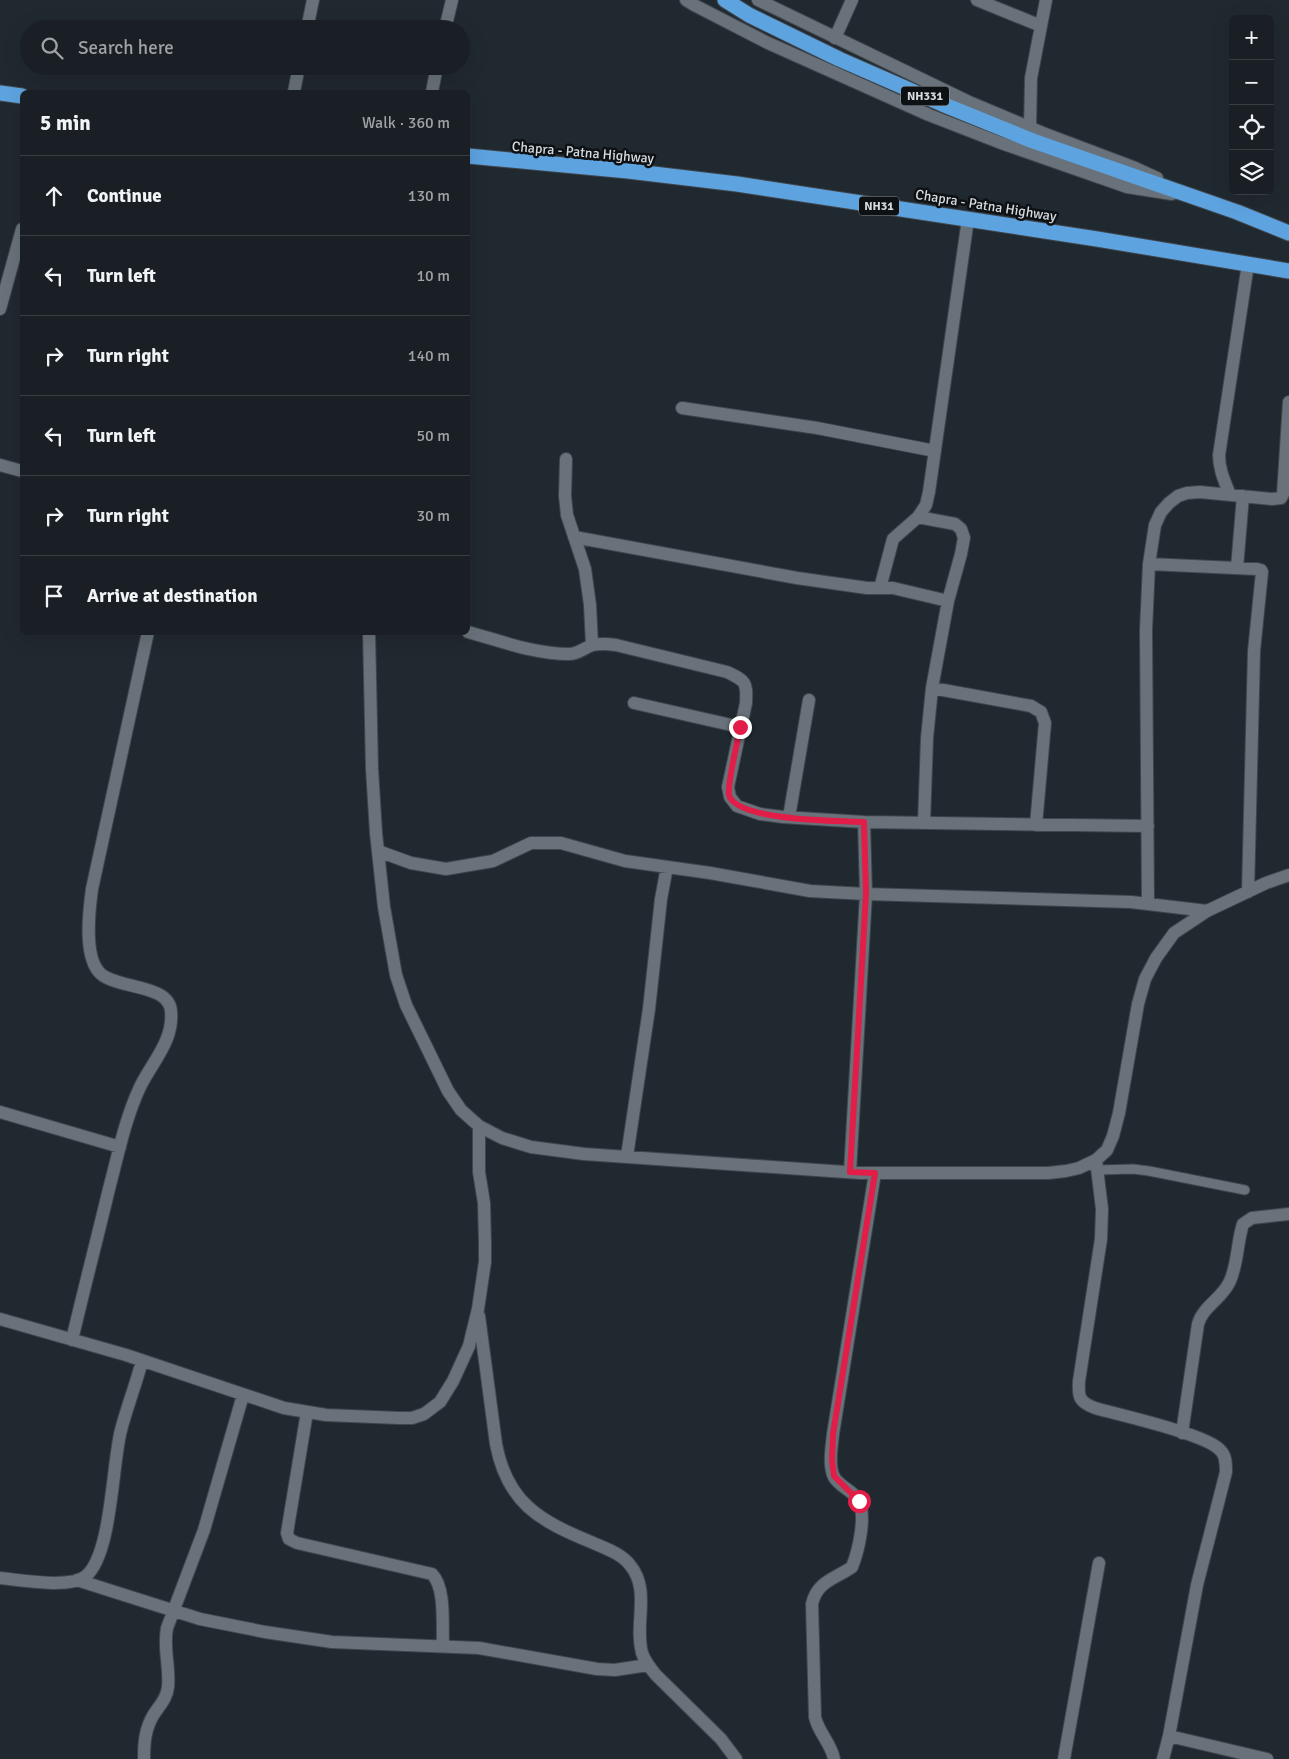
<!DOCTYPE html>
<html lang="en">
<head>
<meta charset="utf-8">
<style>
	body { margin:0; font-family:Signika,sans-serif; background:#22272c; color:#f1f3f6 }
	.controls { position:absolute; right:15px; top:15px; display:grid; overflow:hidden; border-radius:8px; box-shadow:0 5px 20px #0002 }
	.controls button { width:45px; height:45px; display:grid; place-items:center; padding:0; border:0; border-bottom:1px solid #373d41; background:#191f24; color:#f1f3f6; font:25px sans-serif }
	.stop { position:absolute; width:15px; height:15px; margin:-11px; border:4px solid #e11d48; border-radius:50%; background:#fff }
	.stop.end { background:#e11d48; border-color:#fff; box-shadow:0 1px 5px #0008 }
	.list { margin:0; padding:0; list-style:none }
	h2 { display:flex; justify-content:space-between; align-items:center; height:65px; margin:0; padding:0 20px; font-size:21px }
	h2 small { font-size:16px; font-weight:400; color:#9fa2a6 }
	.list li { display:grid; grid-template-columns:32px 1fr auto; gap:15px; align-items:center; box-sizing:border-box; height:80px; padding:0 20px; border-top:1px solid #373d41 }
	.list b { display:block; font-size:19px; white-space:nowrap }
	.list em { font-size:16px; font-style:normal; color:#9fa2a6 }
	.icon { flex:none; width:28px; height:28px; fill:none; stroke:currentColor; stroke-width:2; stroke-linecap:round; stroke-linejoin:round }
	.map { position:relative; flex:none; width:1289px; height:1759px; overflow:hidden }
	.search { position:absolute; background:#191f24; box-shadow:0 5px 20px #0002; left:20px; top:20px; width:450px; height:55px; display:flex; align-items:center; gap:12px; box-sizing:border-box; padding:0 18px; border-radius:28px; color:#9fa2a6; font-size:19px }
	.panel { position:absolute; background:#191f24; box-shadow:0 5px 20px #0002; left:20px; top:90px; width:450px; height:545px; border-radius:8px }
	.map>svg:first-child { display:block }
	.lines { fill:none; stroke-linecap:round; stroke-linejoin:round }
	.lane-casing { stroke:#3f464c; stroke-width:11 }
	.street-casing { stroke:#3f464c; stroke-width:14 }
	.secondary-casing { stroke:#3f464c; stroke-width:14 }
	.highway-casing { stroke:#3f464c; stroke-width:17 }
	.lane { stroke:#69727a; stroke-width:9 }
	.street { stroke:#69727a; stroke-width:12 }
	.secondary { stroke:#69727a; stroke-width:12 }
	.highway { stroke:#5da3e0; stroke-width:15 }
	.route { stroke:#e11d48; stroke-width:6 }
	.labels { text-anchor:middle; stroke-width:5; stroke-linejoin:round; paint-order:stroke }
	.shield { fill:#0d1114; stroke:#9a9ea3; stroke-width:1 }
	.shield-label { font-size:12px; font-weight:bold; fill:#d6dbe0 }
	.street-label { font-size:14px; fill:#d6dbe0; stroke:#0d1114 }
</style>
</head>
<body>
<div class="map">
<svg width="1289" height="1759" viewBox="0 0 1289 1759">
	<rect width="100%" height="100%" fill="#212930"/>
	<g class="lines">
		<g class="lane-casing">
			<path id="lane" d="M1098,1170L1133,1169L1149,1171L1245,1190"/>
		</g>
		<g class="street-casing">
			<path id="street" d="M977,0L1041,26
				M307,29L313,0
				M445,29L452,0
				M835,38L852,0
				M294,92L299,66
				M432,92L437,66
				M1030,128L1031,78L1046,0
				M0,309L22,229
				M682,408L817,428L935,451
				M566,459L565,496L567,515L585,569L590,605L592,645
				M0,465L22,471
				M1230,495C1225,482 1219,470 1219,455L1248,264
				M918,517L955,524L961,529L964,538L961,554L948,601L932,688L927,738L924,823
				M574,537L797,578L867,588H893L948,601
				M1149,564L1257,569L1261,570L1262,572L1254,651L1248,892
				M1237,568L1243,496
				M880,588L893,539L918,517L926,505L929,492L968,219
				M369,632L372,769L376,833L384,907L396,975L406,1005L448,1091L461,1110L479,1126L502,1138L531,1147L584,1154L860,1173H1048L1066,1171L1079,1168L1096,1160L1107,1150L1113,1136L1119,1113L1138,1004L1145,979L1156,958L1174,933L1207,911L1266,883L1289,875
				M468,632C501,641 534,654 569,654C579,654 585,647 593,645C601,643 609,644 616,645L727,672C746,681 747,682 746,703L728,787L730,797L737,806L760,814L783,817L864,822L1148,826
				M932,688L1031,706L1041,712L1045,723L1036,825
				M634,703L740,727
				M789,817L809,700
				M378,851L411,863L446,869L493,861L531,843H561L625,861L710,873L810,891L866,894L1131,902L1207,911
				M1148,904L1146,630L1149,564L1155,525L1161,512L1169,503L1178,496L1187,493L1200,492L1272,499L1281,498L1283,494L1289,402
				M0,1112L120,1147
				M627,1156L649,1009L661,899L667,867
				M1096,1160L1102,1209L1101,1239L1079,1381C1078,1397 1079,1402 1095,1408C1119,1415 1206,1434 1220,1450C1226,1455 1226,1464 1226,1472L1197,1585L1169,1736L1163,1759
				M850,1172L866,894L864,822
				M479,1316L496,1444C507,1503 540,1521 591,1542C604,1548 621,1553 630,1565C651,1590 634,1624 642,1653C645,1662 651,1669 656,1675L721,1739L736,1759
				M0,1319L126,1355L284,1408L326,1415L399,1418H412L424,1414L440,1402L453,1381L469,1346L478,1309L485,1262V1243L484,1203L479,1172V1126
				M72,1340C84,1289 97,1239 109,1189C118,1155 125,1119 140,1087C152,1062 174,1041 171,1011C169,984 118,989 101,974C83,958 89,911 92,889L148,632
				M307,1412L287,1533L289,1539L297,1543L432,1574C446,1588 442,1626 443,1646
				M1182,1433L1198,1324C1203,1306 1223,1298 1230,1281C1238,1263 1237,1242 1243,1224L1252,1218L1289,1214
				M0,1578C20,1580 70,1589 86,1576C112,1554 112,1464 121,1430C127,1407 136,1384 142,1361
				M77,1580L200,1619L265,1632L332,1642L479,1648L597,1669L615,1670L648,1665
				M1169,1736L1267,1759
				M144,1759C144,1743 145,1728 154,1714C160,1705 167,1698 168,1687C170,1666 163,1649 167,1628L204,1530L243,1395
				M834,1759C831,1743 818,1732 815,1717L812,1604C817,1581 835,1579 852,1567C858,1552 868,1513 857,1498C851,1490 839,1486 834,1477C828,1465 832,1446 833,1434L875,1173
				M1064,1759L1099,1563"/>
		</g>
		<g class="secondary-casing">
			<path id="secondary" d="M686,0L694,5L768,43L929,115L1001,143L1127,187L1172,194
				M758,0L969,102L1043,133L1133,167L1157,178"/>
		</g>
		<g class="highway-casing">
			<path id="highway" d="M725,0L749,15L839,59L942,104L1033,141L1237,212L1289,233
				M0,93L22,96
				M468,156L628,171L737,184L1097,239L1289,271"/>
		</g>
		<use href="#lane" class="lane"/>
		<use href="#street" class="street"/>
		<use href="#secondary" class="secondary"/>
		<use href="#highway" class="highway"/>
	</g>
	<g class="lines">
		<path class="route" d="M740,727C738,741 727,784 729,795C736,821 839,821 864,822L866,894L850,1172L875,1173L833,1434L832,1460L834,1476L859,1501"/>
	</g>
	<g class="labels">
		<g class="shield">
			<rect x="901" y="86.5" width="48" height="19" rx="4"/>
			<rect x="859" y="196.5" width="40" height="19" rx="4"/>
		</g>
		<g class="shield-label">
			<text x="925" y="100">NH331</text>
			<text x="879" y="210">NH31</text>
		</g>
		<g class="street-label">
			<text transform="translate(583 152) rotate(5)" y="5">Chapra - Patna Highway</text>
			<text transform="translate(986 205) rotate(9)" y="5">Chapra - Patna Highway</text>
		</g>
	</g>
</svg>
<div class="controls">
<button>+</button>
<button>−</button>
<button><svg class="icon" aria-label="locate" viewBox="0 0 24 24"><circle cx="12" cy="12" r="6"/><path d="M12 2v4M12 18v4M2 12h4M18 12h4"/></svg></button>
<button><svg class="icon" aria-label="layers" viewBox="0 0 24 24"><path d="M12 4l9 5-9 5-9-5zM3 14l9 5 9-5"/></svg></button>
</div>
<div class="stop" style="left:859px;top:1501px"></div>
<div class="stop end" style="left:740px;top:727px"></div>
<div class="search"><svg class="icon" aria-label="search" viewBox="0 0 24 24"><circle cx="10" cy="10" r="6"/><path d="M15 15l6 6"/></svg>Search here</div>
<section class="panel">
<h2>5 min<small>Walk · 360 m</small></h2>
<ul class="list">
<li><svg class="icon" aria-label="ahead" viewBox="0 0 24 24"><path d="M12 20V5M6 11l6-6 6 6"/></svg><div><b>Continue</b></div><em>130 m</em></li>
<li><svg class="icon" aria-label="left" viewBox="0 0 24 24"><path d="M17 20v-9H6M10 6l-5 5 5 5"/></svg><div><b>Turn left</b></div><em>10 m</em></li>
<li><svg class="icon" aria-label="right" viewBox="0 0 24 24"><path d="M7 20v-9h11M14 6l5 5-5 5"/></svg><div><b>Turn right</b></div><em>140 m</em></li>
<li><svg class="icon" aria-label="left" viewBox="0 0 24 24"><path d="M17 20v-9H6M10 6l-5 5 5 5"/></svg><div><b>Turn left</b></div><em>50 m</em></li>
<li><svg class="icon" aria-label="right" viewBox="0 0 24 24"><path d="M7 20v-9h11M14 6l5 5-5 5"/></svg><div><b>Turn right</b></div><em>30 m</em></li>
<li><svg class="icon" aria-label="arrive" viewBox="0 0 24 24"><path d="M6 21V4h12l-3 4 3 4H6"/></svg><div><b>Arrive at destination</b></div></li>
</ul>
</section>
</div>
</body>
</html>
